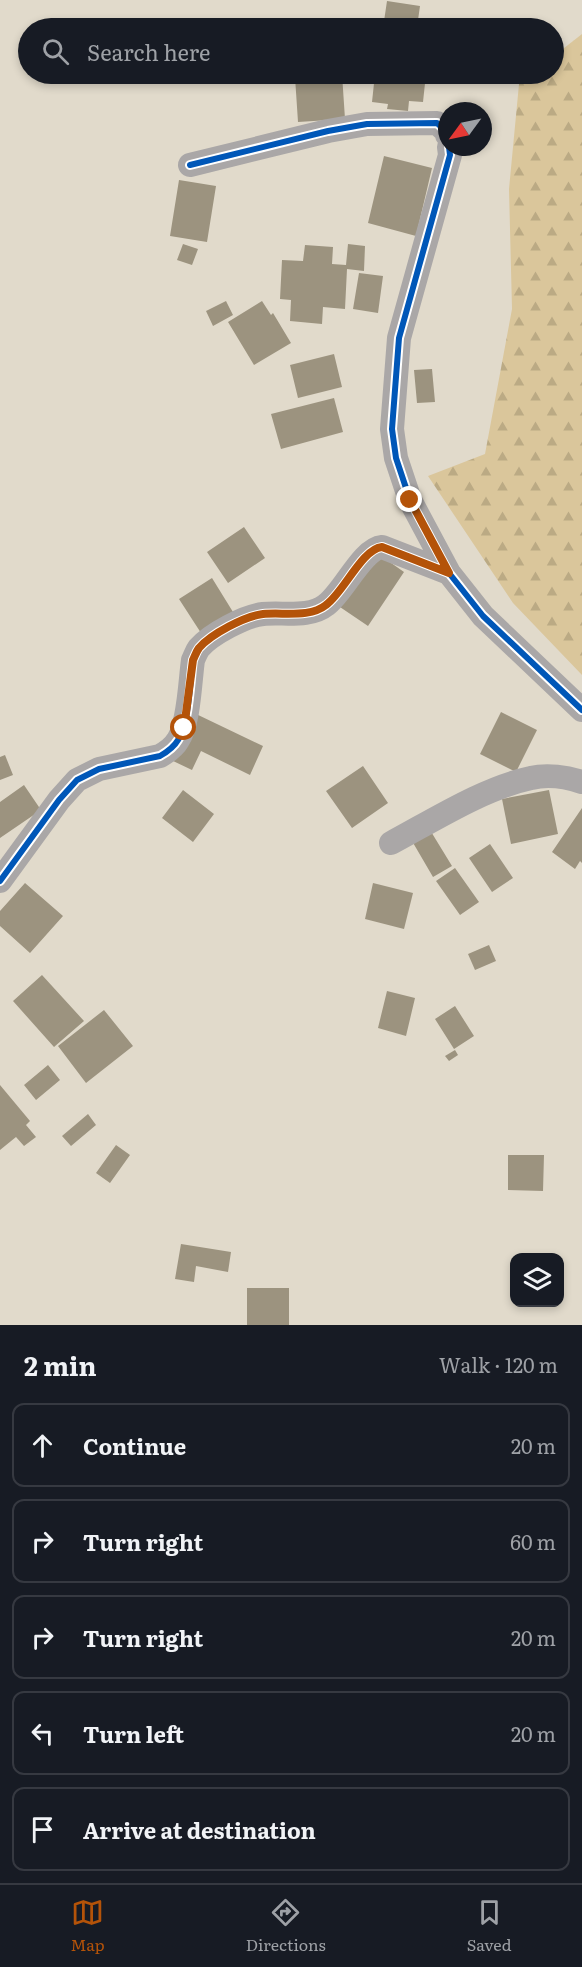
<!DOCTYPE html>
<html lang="en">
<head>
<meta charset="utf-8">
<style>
	body { margin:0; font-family:Literata,serif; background:#242831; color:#f1f3f6 }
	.controls { position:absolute; right:18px; bottom:18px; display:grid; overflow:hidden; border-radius:12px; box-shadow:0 3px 9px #0003 }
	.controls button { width:54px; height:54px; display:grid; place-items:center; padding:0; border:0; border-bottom:2px solid #363941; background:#171b24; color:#f1f3f6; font:30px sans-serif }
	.compass { position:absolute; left:438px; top:102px; width:54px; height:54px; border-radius:50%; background:#171b24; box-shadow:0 3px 9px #0003; rotate:237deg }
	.stop { position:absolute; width:18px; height:18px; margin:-14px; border:4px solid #b45309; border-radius:50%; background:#fff }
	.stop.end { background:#b45309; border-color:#fff; box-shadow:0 2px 6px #0008 }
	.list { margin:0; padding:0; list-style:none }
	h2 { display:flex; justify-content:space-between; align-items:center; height:78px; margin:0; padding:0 24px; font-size:26px }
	h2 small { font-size:20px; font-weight:400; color:#9ea1a6 }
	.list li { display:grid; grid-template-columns:39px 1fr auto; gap:18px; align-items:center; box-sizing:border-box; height:84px; margin:0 12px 12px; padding:0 12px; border:2px solid #363941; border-radius:12px }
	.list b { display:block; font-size:22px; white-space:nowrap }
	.list em { font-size:20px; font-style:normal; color:#9ea1a6 }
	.icon { flex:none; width:33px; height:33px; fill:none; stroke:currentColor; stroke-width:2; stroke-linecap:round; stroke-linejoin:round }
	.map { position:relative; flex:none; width:582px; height:1325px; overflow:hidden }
	.search { position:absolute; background:#171b24; box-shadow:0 3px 9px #0003; left:18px; right:18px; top:18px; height:66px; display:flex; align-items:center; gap:15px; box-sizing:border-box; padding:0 21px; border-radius:33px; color:#9ea1a6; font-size:22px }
	.sheet { height:558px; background:#171b24 }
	nav { display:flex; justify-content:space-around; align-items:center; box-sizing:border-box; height:84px; border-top:2px solid #363941; background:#171b24; font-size:16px; color:#9ea1a6 }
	nav a { display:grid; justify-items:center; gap:3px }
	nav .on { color:#b45309 }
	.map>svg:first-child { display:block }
	.forest { fill:url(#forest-firs) }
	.building { fill:#9c937f }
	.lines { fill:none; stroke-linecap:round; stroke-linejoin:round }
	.minor { stroke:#aaa7a7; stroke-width:24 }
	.cycleway-casing { stroke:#fff; stroke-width:10 }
	.cycleway { stroke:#0057b8; stroke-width:6 }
	.route { stroke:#b45309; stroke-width:8 }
</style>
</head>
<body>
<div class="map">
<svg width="582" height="1325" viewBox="0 0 582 1325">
	<defs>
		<pattern id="forest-firs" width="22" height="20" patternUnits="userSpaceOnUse" patternTransform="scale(1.5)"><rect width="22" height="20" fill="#dac69b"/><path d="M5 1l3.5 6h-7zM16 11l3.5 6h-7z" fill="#bbaa84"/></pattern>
	</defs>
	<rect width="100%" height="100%" fill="#e1dacb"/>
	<path class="forest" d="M582,34V675L513,603L428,476L485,454L512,309L509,189L519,84L532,74H554V56Z"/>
	<path class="building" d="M387,1L420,6L418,20L427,21L426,28H383Z
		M342,74L345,119L298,122L295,77Z
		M375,74H426L423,102L409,101L408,111L387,109L388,104L372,102Z
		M384,156L432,168L416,236L368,223Z
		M179,180L216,186L207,242L170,236Z
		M183,244L198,249L192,265L177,260Z
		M348,244L365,246L364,271L347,269L345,309L323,307L322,324L290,321L291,300L280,299L282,260L303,261L305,245L333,247L332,264L346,265Z
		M359,273L383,276L378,313L353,309Z
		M226,301L233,315L213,326L206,311Z
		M262,301L271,315L273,313L291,343L254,365L228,322Z
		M334,354L342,387L298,398L290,365Z
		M432,369L435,402L417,403L414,370Z
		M334,398L343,432L281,449L271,414Z
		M244,527L265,558L228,583L207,552Z
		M374,551L404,572L368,626L337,605Z
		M212,578L233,612L201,633L179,599Z
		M501,712L537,730L516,772L480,754Z
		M194,713L263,746L250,775L201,751L192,770L171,760Z
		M5,755L13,775L0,780V757Z
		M363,766L388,803L352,828L326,791Z
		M24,785L41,810L0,838V802Z
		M183,790L214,814L193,842L162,818Z
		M549,790L558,834L511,844L502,799Z
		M582,808V863L580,861L575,869L552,852Z
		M430,830L452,866L433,877L412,841Z
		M490,844L513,878L492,892L469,858Z
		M455,868L479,902L460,915L436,881Z
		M25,883L63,916L30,953L0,926V911Z
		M373,883L413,893L404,929L365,919Z
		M489,945L496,961L475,970L468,954Z
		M42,975L84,1021L54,1047L13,1001Z
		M387,991L415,998L406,1036L378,1028Z
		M455,1006L474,1036L454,1049L435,1019Z
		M104,1010L133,1046L86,1083L58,1046Z
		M455,1050L458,1055L449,1061L445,1056Z
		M48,1065L60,1080L36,1100L24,1085Z
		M0,1085L30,1121L26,1125L36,1137L24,1146L16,1137L0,1150Z
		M88,1114L96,1125L71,1146L62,1136Z
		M116,1145L130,1155L110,1183L96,1173Z
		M508,1155H544L543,1191L508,1190Z
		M181,1244L231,1252L228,1272L196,1266L194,1282L175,1279Z
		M247,1288H289V1325H247Z"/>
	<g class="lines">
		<path class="minor" d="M449,147L450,155L399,338L392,429L396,458L410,500L449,573L483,616L582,710
			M190,165L328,131L367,124L437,123L447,132V135
			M391,843C434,820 484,788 531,778C547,774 567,777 582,782
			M0,881L59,800L77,780L99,769L160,756C167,752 174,747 178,740C189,724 190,681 193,660C195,656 196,652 199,648C211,634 245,616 263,614C283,612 310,618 326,605C344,592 362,549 382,547L449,573"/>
		<g class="cycleway-casing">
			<path id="cycleway" d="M449,147L450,155L399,338L392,429L396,458L410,500L449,573L483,616L582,710
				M190,165L328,131L367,124L437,123L447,132V135
				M0,881L59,800L77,780L99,769L160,756C167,752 174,747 178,740C189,724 190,681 193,660C195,656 196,652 199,648C211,634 245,616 263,614C283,612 310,618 326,605C344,592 362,549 382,547L449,573"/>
		</g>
		<use href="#cycleway" class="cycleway"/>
	</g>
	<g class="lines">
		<path class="route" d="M184,728L193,660C195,656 196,652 199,648C211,634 245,616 263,614C283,612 310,618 326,605C344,592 362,549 382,547L449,573L410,500"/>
	</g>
</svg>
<div class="controls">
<button><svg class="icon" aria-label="layers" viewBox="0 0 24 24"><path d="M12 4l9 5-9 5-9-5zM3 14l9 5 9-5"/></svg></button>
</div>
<svg class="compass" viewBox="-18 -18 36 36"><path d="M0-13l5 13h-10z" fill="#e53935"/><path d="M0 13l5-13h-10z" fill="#9ea1a6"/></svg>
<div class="stop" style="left:184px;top:728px"></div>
<div class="stop end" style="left:410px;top:500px"></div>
<div class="search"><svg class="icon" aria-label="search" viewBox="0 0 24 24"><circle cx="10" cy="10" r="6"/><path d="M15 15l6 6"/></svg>Search here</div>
</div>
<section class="sheet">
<h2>2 min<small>Walk · 120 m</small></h2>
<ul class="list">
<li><svg class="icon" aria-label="ahead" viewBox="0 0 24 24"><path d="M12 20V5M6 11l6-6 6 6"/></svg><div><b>Continue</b></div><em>20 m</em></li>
<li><svg class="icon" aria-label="right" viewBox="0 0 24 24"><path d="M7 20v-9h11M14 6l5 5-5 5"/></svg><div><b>Turn right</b></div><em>60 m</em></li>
<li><svg class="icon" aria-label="right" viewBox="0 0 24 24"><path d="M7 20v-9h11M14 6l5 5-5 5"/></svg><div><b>Turn right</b></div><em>20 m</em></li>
<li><svg class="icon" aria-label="left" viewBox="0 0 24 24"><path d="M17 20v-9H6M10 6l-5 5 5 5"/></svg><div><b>Turn left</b></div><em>20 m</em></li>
<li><svg class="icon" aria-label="arrive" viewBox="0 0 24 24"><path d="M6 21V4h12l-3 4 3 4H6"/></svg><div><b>Arrive at destination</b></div></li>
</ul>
</section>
<nav>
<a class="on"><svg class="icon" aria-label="map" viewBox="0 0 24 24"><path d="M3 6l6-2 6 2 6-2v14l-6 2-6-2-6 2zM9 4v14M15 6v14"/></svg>Map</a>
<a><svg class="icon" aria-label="directions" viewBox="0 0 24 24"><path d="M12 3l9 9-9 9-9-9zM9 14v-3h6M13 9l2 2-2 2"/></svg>Directions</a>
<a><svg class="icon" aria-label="saved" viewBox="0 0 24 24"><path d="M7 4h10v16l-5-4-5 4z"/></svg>Saved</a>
</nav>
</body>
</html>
